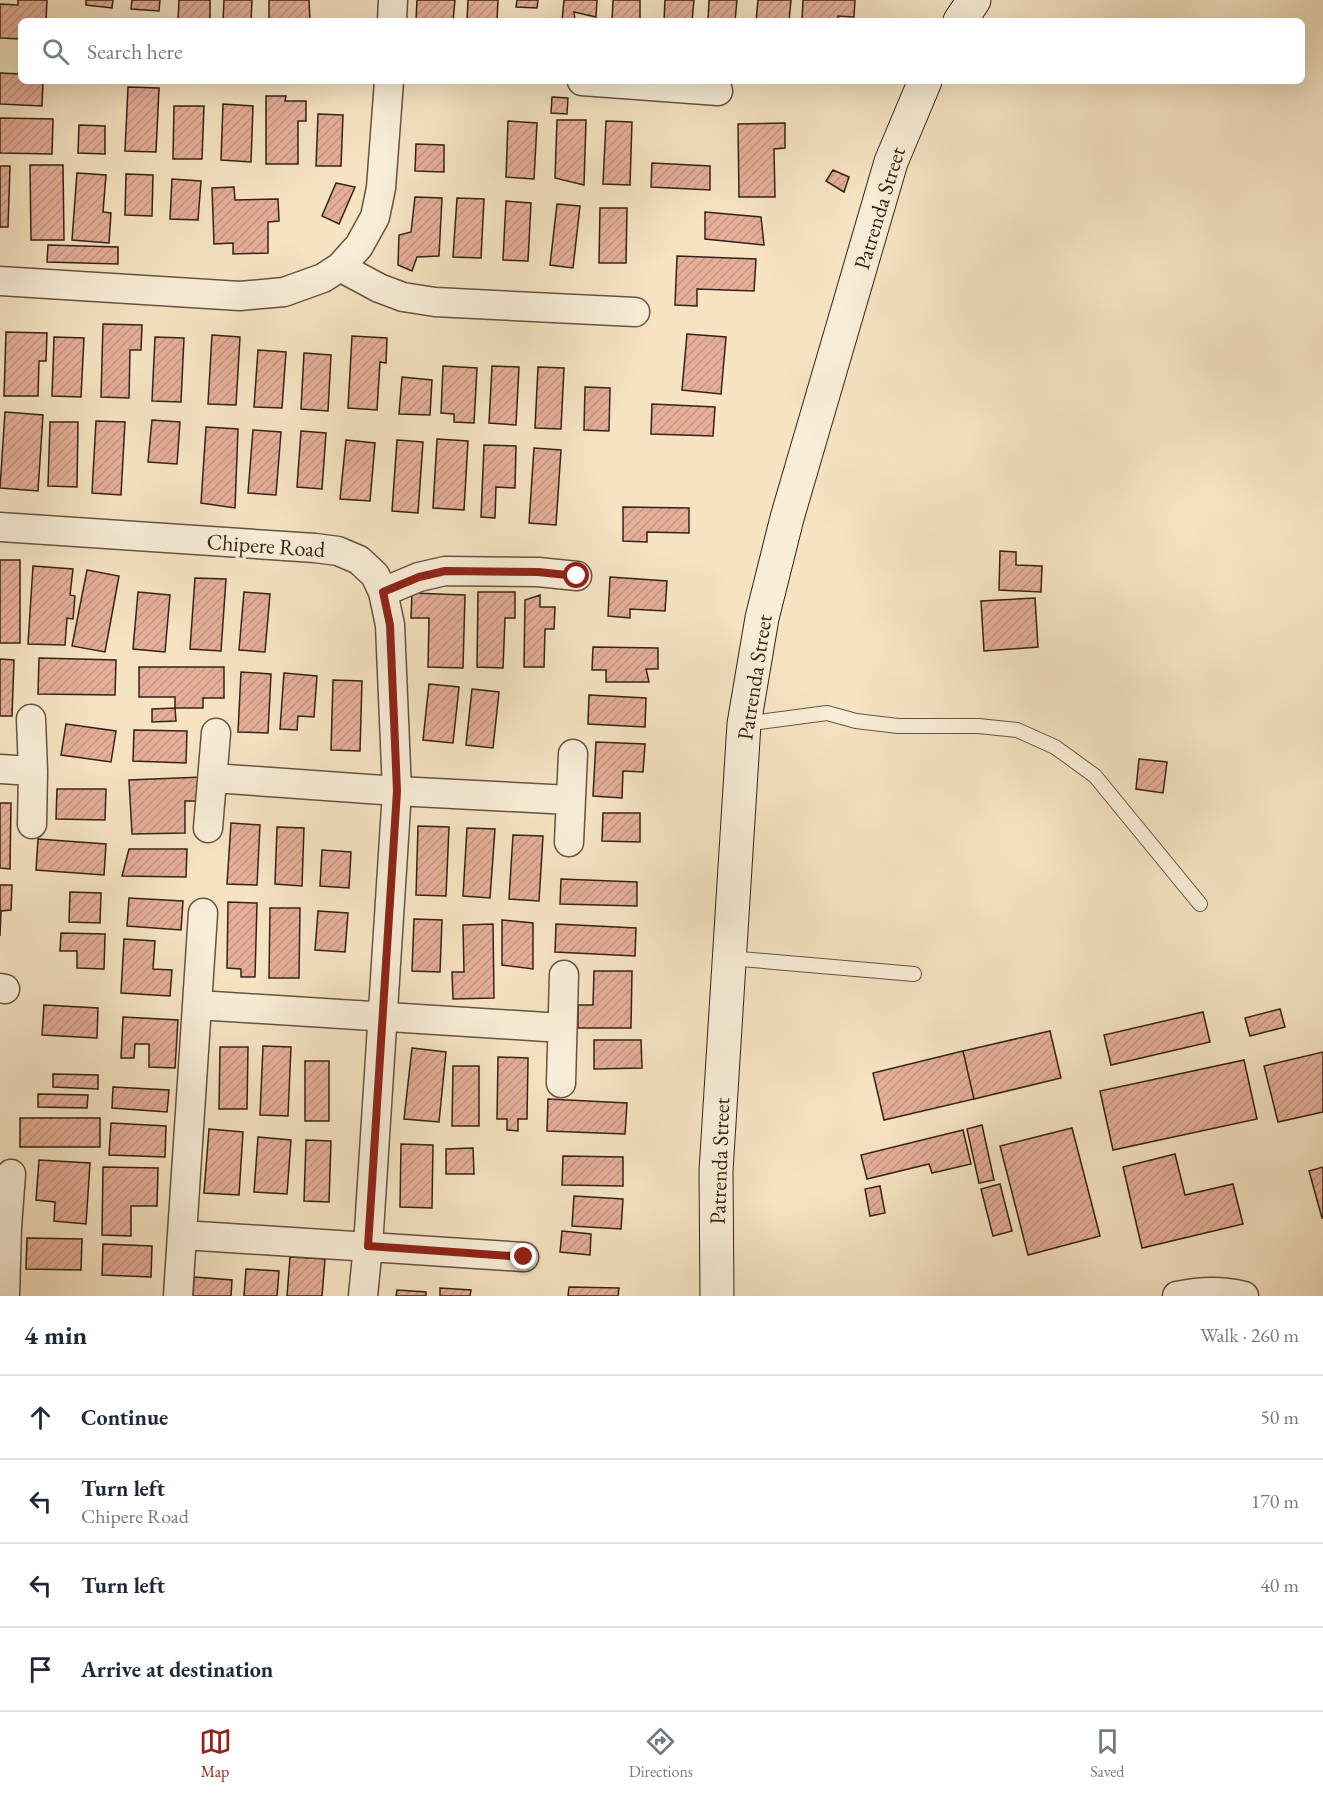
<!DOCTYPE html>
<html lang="en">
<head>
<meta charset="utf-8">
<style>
	body { margin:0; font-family:"EB Garamond",serif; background:#f6f6f7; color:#1f2937 }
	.stop { position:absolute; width:18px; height:18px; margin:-14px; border:4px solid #8f2418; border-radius:50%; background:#fff }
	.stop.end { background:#8f2418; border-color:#fff; box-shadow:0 2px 6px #0008 }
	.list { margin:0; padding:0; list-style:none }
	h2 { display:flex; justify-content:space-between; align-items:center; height:78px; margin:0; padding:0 24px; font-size:26px }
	h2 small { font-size:20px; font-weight:400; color:#747a83 }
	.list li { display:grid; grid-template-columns:39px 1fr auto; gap:18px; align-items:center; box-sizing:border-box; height:84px; padding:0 24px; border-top:2px solid #e0e1e3 }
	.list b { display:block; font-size:22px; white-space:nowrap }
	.list p { margin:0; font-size:20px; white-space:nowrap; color:#747a83 }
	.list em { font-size:20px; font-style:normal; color:#747a83 }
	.icon { flex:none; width:33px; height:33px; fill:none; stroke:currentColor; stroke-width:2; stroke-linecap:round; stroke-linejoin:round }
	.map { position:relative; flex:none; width:1323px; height:1296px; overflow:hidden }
	.search { position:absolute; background:#fff; box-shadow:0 6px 24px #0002; left:18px; right:18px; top:18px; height:66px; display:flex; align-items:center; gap:15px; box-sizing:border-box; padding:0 21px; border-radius:9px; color:#747a83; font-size:22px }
	.sheet { height:414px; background:#fff }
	nav { display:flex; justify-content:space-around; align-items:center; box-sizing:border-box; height:84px; border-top:2px solid #e0e1e3; background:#fff; font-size:16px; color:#747a83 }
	nav a { display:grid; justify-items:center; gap:3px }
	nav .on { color:#8f2418 }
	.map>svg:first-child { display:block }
	.building { fill:url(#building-hatch); stroke:#362316; stroke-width:1.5 }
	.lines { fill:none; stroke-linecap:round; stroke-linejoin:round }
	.lane-casing { stroke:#665341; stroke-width:16 }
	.street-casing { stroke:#665341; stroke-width:31 }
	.secondary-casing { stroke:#362316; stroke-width:35 }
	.lane { stroke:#f8edd7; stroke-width:14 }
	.street { stroke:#f8edd7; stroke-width:28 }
	.secondary { stroke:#f8edd7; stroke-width:33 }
	.route { stroke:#8f2418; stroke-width:8 }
	.labels { text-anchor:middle; stroke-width:6; stroke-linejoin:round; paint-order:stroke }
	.street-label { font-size:22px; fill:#362316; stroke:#f8edd7 }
</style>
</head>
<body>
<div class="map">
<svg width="1323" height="1296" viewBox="0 0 1323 1296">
	<defs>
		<pattern id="building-hatch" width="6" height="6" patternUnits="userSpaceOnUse" patternTransform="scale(1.5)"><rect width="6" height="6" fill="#e4ae98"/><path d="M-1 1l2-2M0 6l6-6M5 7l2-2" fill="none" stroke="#c49582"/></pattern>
	</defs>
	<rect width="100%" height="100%" fill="#f5e3c2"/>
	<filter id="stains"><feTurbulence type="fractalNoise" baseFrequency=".00333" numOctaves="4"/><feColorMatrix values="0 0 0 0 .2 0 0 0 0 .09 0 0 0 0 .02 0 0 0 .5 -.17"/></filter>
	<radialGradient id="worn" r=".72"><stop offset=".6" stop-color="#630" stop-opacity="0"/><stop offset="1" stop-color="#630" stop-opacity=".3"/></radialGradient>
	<path class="building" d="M18,0H47L46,21H21V39L0,38V4L18,5Z
		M86,0H113L112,8L86,5Z
		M132,0H160L159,11L131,9Z
		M179,0H210V21H178Z
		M224,0H252L251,21H223Z
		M269,0H309L310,21H269Z
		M417,0H455L453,21L416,20Z
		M468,0H498L497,21H467Z
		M517,0H538L537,8L516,7Z
		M564,0H597L596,17L574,12L575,21H562Z
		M613,0H640V21H612Z
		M665,0H694L692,21H664Z
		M709,0H737L735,21H708Z
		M758,0H791L789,21H756Z
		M803,0H855L854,17L838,16V21H802Z
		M0,73L21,74V81H43L42,106L0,104Z
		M128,87L159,88L156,152L125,151Z
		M266,96H286L285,101H306V121H298V164H266Z
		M552,97L568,98L567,114L551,113Z
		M223,104L253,106L251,162L221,160Z
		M174,106H204L202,159H173Z
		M318,114L343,115L341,166H316Z
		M0,118L53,119L52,154L0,153Z
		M557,120H586L584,185L555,178Z
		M508,121L537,123L534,179L506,177Z
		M606,121L632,122L630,185L603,184Z
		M785,123V148L774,149L775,197H739L738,124Z
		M79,125L105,126V154L78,153Z
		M416,144L444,145V172L415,171Z
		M652,163L710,166V190L651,187Z
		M30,165H63L64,240H31Z
		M0,166H10L8,227H0Z
		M833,170L849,177L844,192L826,181Z
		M77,173L106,175L103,212L111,213L109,243L72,240Z
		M126,174L153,175L152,216L125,215Z
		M172,179L201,181L198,220L170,219Z
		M336,183L355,187L339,224L322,216Z
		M234,187L235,200L278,199L279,221L268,222V253L233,254V243L214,244L212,188Z
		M415,197L442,198L439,256L417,257L412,271L398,265L399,235L411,232Z
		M457,198L484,199L481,258L453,257Z
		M506,201L531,203L528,261L503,260Z
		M557,204L580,206L573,268L550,265Z
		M600,208H627L626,263H599Z
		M705,212L761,217L764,245L705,239Z
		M48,245L118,247V264L47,262Z
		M677,256L756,259L754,291L697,289V306L675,305Z
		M103,324L142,325L141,350H130L129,398L101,397Z
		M6,332L47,333L46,361H39L38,396H4Z
		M687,334L726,337L721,394L682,390Z
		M212,335L240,337L236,405L208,404Z
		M352,336L387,338L386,363L380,362L377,410L348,408Z
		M54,337L84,338L81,397L52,396Z
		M155,337L184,338L181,402L152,401Z
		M258,350L286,352L282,408L254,407Z
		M304,353L331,355L328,411L301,409Z
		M443,366L477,368L474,423L454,422V414L441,413Z
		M492,366L519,367L516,425L489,423Z
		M538,367L564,368L561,429L535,428Z
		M402,377L432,380L430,415L399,414Z
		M585,387L610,388L609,431L584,430Z
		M652,404L715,407L713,436L651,434Z
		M5,412L43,415L38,491L0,488Z
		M152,420L180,422L177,464L148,462Z
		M96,421L125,422L121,495L92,493Z
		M50,422H78L77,487L48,486Z
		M206,427L238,429L235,508L201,503Z
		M253,430L281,432L276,495L248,493Z
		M301,431L326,433L322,489L297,487Z
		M437,439L468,441L464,510L433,508Z
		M346,440L375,443L370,501L340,499Z
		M397,440L423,442L418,513L392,511Z
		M484,445L516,446L515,488L496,487L495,518L481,517Z
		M534,448L561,450L556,525L529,523Z
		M623,507L689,508V533L647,532V542L623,541Z
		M1000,551L1016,552V565L1042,566L1041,592L999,590Z
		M0,560H20V643H0Z
		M33,566L73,569L70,595L75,596L73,619L67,618L65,645L28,644Z
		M87,570L119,576L105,652L72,646Z
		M610,577L667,581L665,611L630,609V618L608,616Z
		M195,578L226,579L221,651L190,649Z
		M138,592L170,595L165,652L133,649Z
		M244,592L270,594L265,652L239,650Z
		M478,592H515V618H505L503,668L477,667Z
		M412,593L465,595L463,668L428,667L429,618H411Z
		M540,595V607H555L554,629H545L544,667H524L525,600Z
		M1035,598L1038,647L984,651L981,601Z
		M593,647L658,648V669H646L649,682H606V670H592Z
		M39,658L116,660L115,695L38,694Z
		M0,659L14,660L12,716H0Z
		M139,667H224V698H203V708H175V697H139Z
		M241,672L271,674L268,733L238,732Z
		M284,673L317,676L314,717L298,716L297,730L280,729Z
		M333,680L362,681L360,751L331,750Z
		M429,684L459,687L453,743L423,740Z
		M472,689L499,692L493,748L466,745Z
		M589,695L646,698L645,727L588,724Z
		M175,708L176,721L152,722V709Z
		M66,724L116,731L111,762L61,755Z
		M134,730L187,731L186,763L133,761Z
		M596,742L645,744L643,772L623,771L622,798L593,796Z
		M1139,759L1167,762L1163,793L1136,789Z
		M203,777L204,801H185V833L132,834L129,780Z
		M57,789H106L105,820L56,819Z
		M0,803H11L10,869L0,868Z
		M603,813H640V842L602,841Z
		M231,823L260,825L257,885L227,884Z
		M418,826L449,827L446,896L416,895Z
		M277,827L304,828L302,886L275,884Z
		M467,828L495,829L490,898L463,896Z
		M513,835L543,836L539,901L509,899Z
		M38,839L106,844L104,875L36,870Z
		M129,849H187L186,877L122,876Z
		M322,850L351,852L349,888L320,886Z
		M561,879L637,882V906L560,904Z
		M0,885H12L11,910L1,911L0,936Z
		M70,892L101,893L100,923L69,922Z
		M129,898L183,901L181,930L127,926Z
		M228,902L257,903L255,977H241V969L227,968Z
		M270,908H300L299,978H269Z
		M318,911L348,913L345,952L315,950Z
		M414,919L442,920L440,972L412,971Z
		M502,920L533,923V969L502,965Z
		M493,924L494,998L453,999L452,972H464L463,925Z
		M556,924L636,928L635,956L555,952Z
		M61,933L105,934L104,969L77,968V951H60Z
		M124,939L155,941L153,969L172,970L170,996L121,993Z
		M594,971H632L631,1028H578V1005H593Z
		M44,1005L98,1008L97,1038L42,1035Z
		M1280,1009L1285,1027L1250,1036L1245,1018Z
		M1203,1012L1210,1042L1111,1065L1104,1035Z
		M123,1017L178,1020L175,1068L149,1067V1044H135L134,1058H121Z
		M1050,1031L1061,1078L974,1099L963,1051Z
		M594,1040H641L642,1068L594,1069Z
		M263,1046L291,1047L288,1116L260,1115Z
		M220,1047H248L247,1109H219Z
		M412,1048L446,1052L439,1122L404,1119Z
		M963,1051L974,1099L884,1120L873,1073Z
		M1323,1052V1112L1278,1122L1264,1066Z
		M498,1057L528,1058L527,1119H518V1131L507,1130V1119H497Z
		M1244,1060L1257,1119L1113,1150L1100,1091Z
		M305,1061H329V1121H305Z
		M453,1066H479V1126H452Z
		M53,1074L98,1075V1089L53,1087Z
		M113,1087L169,1090L167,1112L112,1108Z
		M38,1094L88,1095L87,1108L38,1107Z
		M548,1099L627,1103L625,1134L547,1131Z
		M20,1118H100V1147H20Z
		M111,1123L166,1126L165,1157L109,1155Z
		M982,1125L994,1180L979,1183L967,1129Z
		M1072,1128L1100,1236L1028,1255L1000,1146Z
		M209,1129L243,1132L239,1195L204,1193Z
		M963,1130L971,1164L932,1173L929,1164L867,1179L861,1155Z
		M258,1137L291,1140L287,1194L254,1192Z
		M306,1140L331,1141L329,1202L304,1201Z
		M401,1144L433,1145L432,1208L400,1207Z
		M473,1148L474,1174H446V1149Z
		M1175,1154L1185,1195L1233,1184L1243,1224L1142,1248L1123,1167Z
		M563,1156L623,1157V1186L562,1185Z
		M39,1160L90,1163L86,1224L54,1221L55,1202L36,1200Z
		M103,1167L158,1168L157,1206H131V1236L102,1235Z
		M1323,1167V1218H1322L1309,1171Z
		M1000,1184L1012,1231L993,1236L981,1189Z
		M880,1186L885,1213L870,1216L865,1189Z
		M574,1196L623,1199L621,1229L572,1226Z
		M562,1231L591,1234L590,1255L560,1252Z
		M27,1238L82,1239L81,1270L26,1269Z
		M103,1244L152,1246L151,1277L102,1275Z
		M290,1257L325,1259L322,1296H287Z
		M246,1269L279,1271L277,1296H244Z
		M194,1277L232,1280L231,1296H193Z
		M569,1287L619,1288L618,1296H568Z
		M440,1288L471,1290L470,1296H440Z
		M397,1290L426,1292V1296H396Z"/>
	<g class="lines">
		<g class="lane-casing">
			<path id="lane" d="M744,724L827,713L856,721L898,726H979L1017,730L1055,747L1095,776L1200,904
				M729,958L914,974"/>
		</g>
		<g class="street-casing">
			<path id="street" d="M392,21L393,0
				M582,81L718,91
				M340,267L379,288L403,297L435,302L635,312
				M0,281L240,296L284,292L323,278L340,267L359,246L375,217L381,188L389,81
				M0,527L315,548L338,551L359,560L375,575L383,592L390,625L397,791L368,1246L363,1296
				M383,592L419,577L445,571L538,572L577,576
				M0,769L33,771L31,719
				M213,778L397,791L570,800
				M32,824L33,771
				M208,828L216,733
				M569,842L573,754
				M0,988L5,989
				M198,1005L562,1028
				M561,1083L564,975
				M0,1227H7L11,1174
				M183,1235L524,1257
				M5,1296L7,1227
				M178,1296L203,913
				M1177,1296C1200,1291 1222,1290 1244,1296"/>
		</g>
		<g class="secondary-casing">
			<path id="secondary" d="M960,21L974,0
				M717,1296L716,1171L744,724L762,618L787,518L891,162L925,81"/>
		</g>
		<use href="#lane" class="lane"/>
		<use href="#street" class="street"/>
		<use href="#secondary" class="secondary"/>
	</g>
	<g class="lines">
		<path class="route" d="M524,1257L368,1246L397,791L390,625L383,592L419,577L445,571L538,572L577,576"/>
	</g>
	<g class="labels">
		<g class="street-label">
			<text transform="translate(879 208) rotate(-73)" y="8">Patrenda Street</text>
			<text transform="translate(266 545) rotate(4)" y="8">Chipere Road</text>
			<text transform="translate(754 677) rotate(-81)" y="8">Patrenda Street</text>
			<text transform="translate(719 1161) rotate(-88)" y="8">Patrenda Street</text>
		</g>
	</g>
	<rect width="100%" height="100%" filter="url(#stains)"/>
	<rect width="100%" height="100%" fill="url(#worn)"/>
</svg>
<div class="stop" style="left:577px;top:576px"></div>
<div class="stop end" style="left:524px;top:1257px"></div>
<div class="search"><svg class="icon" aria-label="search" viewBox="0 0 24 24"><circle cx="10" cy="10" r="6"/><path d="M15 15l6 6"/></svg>Search here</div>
</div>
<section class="sheet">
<h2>4 min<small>Walk · 260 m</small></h2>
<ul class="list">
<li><svg class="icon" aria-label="ahead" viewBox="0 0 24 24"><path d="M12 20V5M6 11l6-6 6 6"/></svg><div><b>Continue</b></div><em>50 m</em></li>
<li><svg class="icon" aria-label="left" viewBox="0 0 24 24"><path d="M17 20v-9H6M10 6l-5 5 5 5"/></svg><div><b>Turn left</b><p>Chipere Road</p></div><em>170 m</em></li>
<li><svg class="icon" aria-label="left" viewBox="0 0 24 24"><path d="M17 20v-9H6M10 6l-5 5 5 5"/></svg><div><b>Turn left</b></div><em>40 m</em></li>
<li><svg class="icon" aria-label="arrive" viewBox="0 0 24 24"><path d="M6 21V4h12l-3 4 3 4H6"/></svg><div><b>Arrive at destination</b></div></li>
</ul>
</section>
<nav>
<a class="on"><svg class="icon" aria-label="map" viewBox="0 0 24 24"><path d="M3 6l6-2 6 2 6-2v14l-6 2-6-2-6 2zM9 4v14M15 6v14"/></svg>Map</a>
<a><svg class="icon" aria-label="directions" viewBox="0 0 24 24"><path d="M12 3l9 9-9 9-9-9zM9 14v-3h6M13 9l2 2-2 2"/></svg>Directions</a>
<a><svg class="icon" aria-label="saved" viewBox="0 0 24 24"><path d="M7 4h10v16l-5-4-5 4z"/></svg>Saved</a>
</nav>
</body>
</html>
